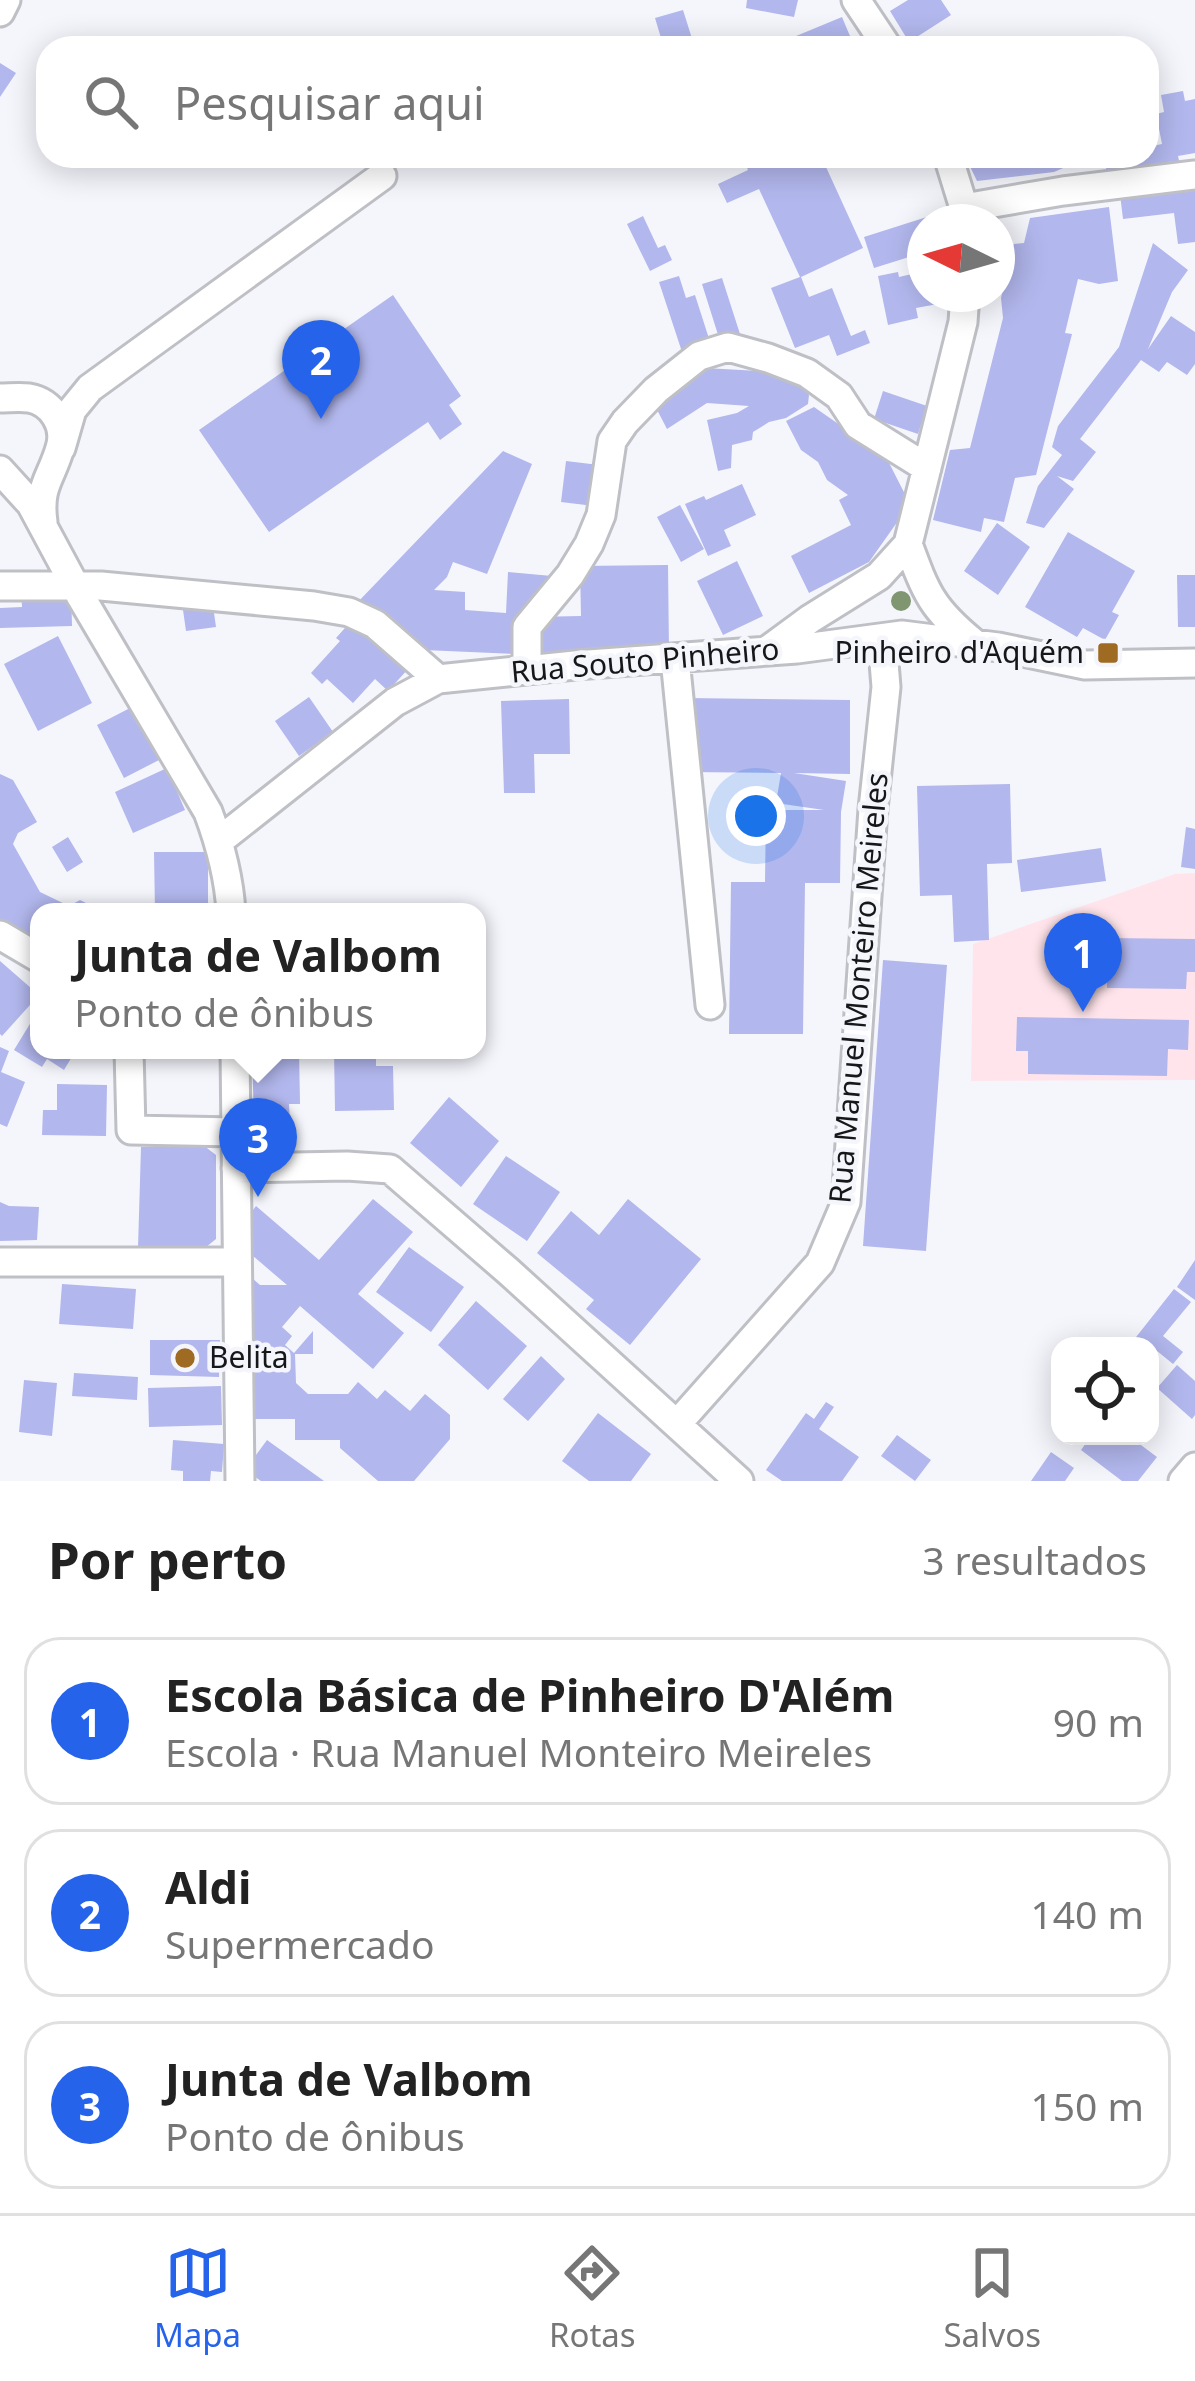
<!DOCTYPE html>
<html lang="pt">
<head>
<meta charset="utf-8">
<style>
	body { margin:0; font-family:"Noto Sans",sans-serif; background:#f6f6f6; color:#222 }
	.controls { position:absolute; right:36px; bottom:36px; display:grid; overflow:hidden; border-radius:24px; box-shadow:0 6px 30px #0003 }
	.controls button { width:108px; height:108px; display:grid; place-items:center; padding:0; border:0; border-bottom:3px solid #e0e0e0; background:#fff; color:#222; font:60px sans-serif }
	.compass { position:absolute; left:907px; top:204px; width:108px; height:108px; border-radius:50%; background:#fff; box-shadow:0 6px 30px #0003; rotate:275deg }
	.you { position:absolute; left:756px; top:816px; width:42px; height:42px; margin:-30px; border:9px solid #fff; border-radius:50%; background:#1a73e8; box-shadow:0 0 0 18px #1a73e833 }
	.badge { display:grid; place-items:center; width:78px; height:78px; border-radius:50%; background:#2563eb; color:#fff; font-size:39px; font-weight:700 }
	.pin { position:absolute; translate:-50% -99px; filter:drop-shadow(0 3px 6px #0008) }
	.pin::after { content:''; position:absolute; top:63px; width:42px; height:36px; background:inherit; clip-path:polygon(0 0,100% 0,50% 100%) }
	.popup { position:absolute; left:30px; top:903px; width:456px; height:156px; box-sizing:border-box; display:grid; place-content:center; border-radius:24px; background:#fff; filter:drop-shadow(0 3px 9px #0005); font-size:39px; white-space:nowrap; color:#767676 }
	.popup b { font-size:45px; color:#222 }
	.popup::after { content:''; position:absolute; left:50%; top:100%; margin-left:-24px; border:24px solid transparent; border-top-color:#fff }
	.list { margin:0; padding:0; list-style:none }
	h2 { display:flex; justify-content:space-between; align-items:center; height:156px; margin:0; padding:0 48px; font-size:51px }
	h2 small { font-size:39px; font-weight:400; color:#767676 }
	.list li { display:grid; grid-template-columns:78px 1fr auto; gap:36px; align-items:center; box-sizing:border-box; height:168px; margin:0 24px 24px; padding:0 24px; border:3px solid #e0e0e0; border-radius:36px }
	.list b { display:block; font-size:45px; white-space:nowrap }
	.list p { margin:0; font-size:39px; white-space:nowrap; color:#767676 }
	.list em { font-size:39px; font-style:normal; color:#767676 }
	.icon { flex:none; width:66px; height:66px; fill:none; stroke:currentColor; stroke-width:2; stroke-linecap:round; stroke-linejoin:round }
	.map { position:relative; flex:none; width:1195px; height:1481px; overflow:hidden }
	.search { position:absolute; background:#fff; box-shadow:0 6px 30px #0003; left:36px; right:36px; top:36px; height:132px; display:flex; align-items:center; gap:30px; box-sizing:border-box; padding:0 42px; border-radius:36px; color:#767676; font-size:45px }
	.sheet { height:732px; background:#fff }
	nav { display:flex; justify-content:space-around; align-items:center; box-sizing:border-box; height:168px; border-top:3px solid #e0e0e0; background:#fff; font-size:33px; color:#767676 }
	nav a { display:grid; justify-items:center; gap:6px }
	nav .on { color:#2563eb }
	.map>svg:first-child { display:block }
	.education { fill:#ffe5eb }
	.building { fill:#b2b7ed }
	.lines { fill:none; stroke-linecap:round; stroke-linejoin:round }
	.minor-casing { stroke:#bfc0c6; stroke-width:33 }
	.minor { stroke:#fff; stroke-width:27 }
	.tree { fill:#7f9671 }
	.poi-dot { fill:#9f6a22; stroke:#f5f6fc; stroke-width:4.5 }
	.labels { text-anchor:middle; stroke-width:9; stroke-linejoin:round; paint-order:stroke }
	.poi-label { font-size:30px; fill:#161719; stroke:#f5f6fc; text-anchor:end }
	.street-label { font-size:30px; fill:#161719; stroke:#f5f6fc }
</style>
</head>
<body>
<div class="map">
<svg width="1195" height="1481" viewBox="0 0 1195 1481">
	<rect width="100%" height="100%" fill="#f5f6fc"/>
	<path class="education" d="M1195,873V1080L971,1081L973,944L1175,874Z"/>
	<path class="building" d="M747,0H798L794,17L746,8Z
		M908,0H941L951,15L909,42L890,11Z
		M683,10L695,48H664L655,18Z
		M842,17L855,48H786L784,41Z
		M0,63L16,73L0,97Z
		M1183,91L1185,101L1195,99V153L1178,156L1180,165L1108,179L1104,156H1147V147L1162,144L1156,114L1164,112L1161,95Z
		M742,156H821L863,248L801,277L809,297L832,288L851,336L865,330L870,343L837,356L829,335L795,348L771,288L800,277L759,189L727,203L718,184L748,170Z
		M965,156H1066L1070,165L1054,172L977,181Z
		M1195,176V242L1178,244L1174,213L1123,219L1119,186Z
		M1109,207L1118,281L1099,284L1078,279L1065,333L1072,334L1036,475L1015,478L1004,522L984,518L981,532L933,520L950,450L970,448L1003,318L1001,298L1014,244L1024,243L1030,218Z
		M933,215L935,222H925V252L874,268L864,237Z
		M643,216L658,248L665,245L672,260L650,271L627,224Z
		M1153,243L1188,270L1172,292L1148,349L1171,316L1195,332V364L1187,375L1167,362L1159,372L1141,360L1080,439L1096,452L1073,481L1057,476L1074,489L1044,528L1026,523L1038,486L1062,455L1052,447L1058,426L1119,347Z
		M925,271V294H936L938,304L916,308L918,318L888,325L878,276L898,272L899,277Z
		M679,276L686,298L695,295L712,348L684,358L659,282Z
		M722,278L740,334L720,341L702,284Z
		M393,295L461,396L449,405L462,424L440,440L428,422L269,532L199,430Z
		M705,368L795,373L809,395L808,404L786,418L769,422L753,432L752,440L732,445L731,468L718,471L707,420L737,413L749,406L707,403L667,429L653,402Z
		M883,391L927,406L918,434L874,419Z
		M814,407L886,457L910,504L869,562L809,593L791,556L851,525L839,500L848,495L827,480L818,462L801,450L786,421Z
		M503,451L532,464L487,574L453,562L447,577L434,590L465,592V610L506,613L508,572L552,576L561,580L516,654L424,650L355,605Z
		M566,461L599,465L594,506L561,502Z
		M742,484L756,515L724,530L731,546L708,556L685,504L704,496L706,500Z
		M680,505L704,549L681,562L657,517Z
		M997,523L1030,547L998,595L964,571Z
		M1068,532L1135,571L1112,612L1119,615L1105,640L1083,628L1077,637L1025,607Z
		M737,561L763,616L723,635L697,581Z
		M668,565L669,652L534,653V617L581,616L580,566Z
		M1177,575H1195V627H1178Z
		M71,586L72,626L0,628V608L22,607L21,588Z
		M211,592L216,627L186,631L181,596Z
		M353,619L409,668L388,691L375,679L353,703L327,679L322,684L311,673L340,641L336,638Z
		M58,636L92,703L38,731L4,664Z
		M309,697L333,732L299,756L275,721Z
		M687,698L850,700V774L794,773L846,781L841,812L840,883H805L803,1034H729L731,882H765L766,810H824L776,803L781,773L686,772Z
		M569,699L570,754H534L535,793H504L501,701Z
		M132,707L159,760L124,778L97,725Z
		M167,768L185,810L133,833L115,792Z
		M0,774L13,780L37,822L18,833L13,844L40,892L69,906L80,900L88,904L93,912H39V946L0,928Z
		M1010,784L1012,863L987,864L989,940L954,942L952,895L920,896L917,786Z
		M1186,827L1195,829V869L1181,867Z
		M68,837L83,862L67,872L52,847Z
		M1101,848L1106,881L1021,892L1017,860Z
		M154,852H208V912H155Z
		M1108,938L1195,939V972H1187L1186,989L1107,988Z
		M883,960L947,965L926,1251L863,1246Z
		M0,961L39,995L2,1036L0,1034Z
		M39,1009V1050H76L64,1070L47,1059L42,1067L14,1050Z
		M1017,1017L1189,1020L1188,1050L1168,1049L1167,1076L1028,1074V1051H1016Z
		M0,1047L9,1051L1,1072L25,1082L7,1127L0,1124Z
		M252,1050H299L300,1104H289L290,1123L254,1124Z
		M334,1050H364V1055H376V1066H393L394,1110L335,1111Z
		M57,1084L107,1085L106,1136L42,1135L43,1110H57Z
		M449,1097L499,1141L461,1187L410,1143Z
		M203,1145L216,1155V1239L206,1247L138,1248L141,1147Z
		M506,1156L560,1192L527,1241L473,1204Z
		M373,1199L413,1232L358,1294L404,1333L373,1369L300,1306L282,1327L292,1336L285,1345L294,1353L313,1331V1354H295L296,1383L308,1394H348L358,1382L377,1399L385,1390L410,1411L425,1394L450,1415V1439L414,1481H378L340,1448V1440H295V1419H254L253,1279L260,1285H287L253,1256V1210L256,1206L319,1260Z
		M628,1199L701,1259L630,1345L586,1309L594,1300L537,1253L571,1211L599,1235Z
		M0,1202L9,1206L39,1207L37,1240L0,1241Z
		M409,1247L464,1287L431,1332L376,1292Z
		M1195,1260V1300L1177,1287Z
		M62,1284L136,1289L133,1329L59,1324Z
		M1174,1289L1191,1302L1163,1336L1183,1352L1173,1364L1146,1342L1144,1346H1129Z
		M476,1301L527,1346L488,1390L438,1345Z
		M150,1340H220L219,1377L150,1375Z
		M541,1356L565,1379L528,1421L503,1399Z
		M1177,1365L1195,1381V1415L1192,1419L1157,1388Z
		M74,1373L138,1377L137,1400L72,1396Z
		M24,1380L57,1383L52,1436L19,1432Z
		M221,1386L222,1425L149,1427L148,1388Z
		M826,1402L834,1407L819,1429L859,1457L842,1481H782L766,1470L806,1413L814,1419Z
		M598,1413L651,1454L631,1481H589L562,1461Z
		M897,1435L931,1460L915,1481L881,1456Z
		M1091,1436H1129L1157,1457L1138,1481H1122L1081,1450Z
		M173,1440L224,1444L222,1472L211,1471L210,1481H183V1471L171,1470Z
		M267,1440L324,1481H261L245,1470Z
		M1051,1452L1074,1468L1065,1481H1031Z"/>
	<g class="lines">
		<g class="minor-casing">
			<path id="minor" d="M856,0L888,48
				M0,12L6,0
				M948,156L968,221
				M964,208L1063,191L1195,175
				M0,398C9,398 20,397 29,398C52,402 67,426 60,448C51,479 38,486 43,522
				M61,448L72,410L90,388L382,176
				M0,470L31,504L81,597L208,812C220,844 229,877 231,912
				M908,544C926,593 932,609 974,643
				M0,586H101L314,606L349,612L375,624L438,679
				M769,649L810,619L879,576L908,544L963,322L965,294
				M675,659L710,1005
				M527,670V627L570,575L589,544L601,515L612,441L625,422L656,390L699,356L728,347L768,358L807,373L839,396L858,425L927,468
				M219,841L395,702L438,679L575,665L797,649L902,635L998,647L1085,665L1195,663
				M0,935L39,958
				M129,1050L131,1130L236,1132
				M235,1050L240,1481
				M236,1168L347,1166L390,1169L508,1271L739,1481
				M0,1262H237
				M677,1424L820,1263L846,1202L873,809L886,687L882,638
				M1183,1481L1195,1467"/>
		</g>
		<use href="#minor" class="minor"/>
	</g>
	<circle class="tree" cx="901" cy="601" r="10"/>
	<g class="poi-dot">
		<rect x="1096" y="641" width="24" height="24" rx="6"/>
		<circle cx="185" cy="1358" r="12"/>
	</g>
	<g class="labels">
		<g class="poi-label">
			<text x="1084" y="663">Pinheiro d'Aquém</text>
			<text x="209" y="1368" text-anchor="start">Belita</text>
		</g>
		<g class="street-label">
			<text transform="translate(645 661) rotate(-5)" y="10">Rua Souto Pinheiro</text>
			<text transform="translate(859 988) rotate(-85)" y="10">Rua Manuel Monteiro Meireles</text>
		</g>
	</g>
</svg>
<div class="controls">
<button><svg class="icon" aria-label="locate" viewBox="0 0 24 24"><circle cx="12" cy="12" r="6"/><path d="M12 2v4M12 18v4M2 12h4M18 12h4"/></svg></button>
</div>
<svg class="compass" viewBox="-18 -18 36 36"><path d="M0-13l5 13h-10z" fill="#e53935"/><path d="M0 13l5-13h-10z" fill="#767676"/></svg>
<div class="you"></div>
<div class="pin badge" style="left:1083px;top:1012px">1</div>
<div class="pin badge" style="left:321px;top:419px">2</div>
<div class="pin badge" style="left:258px;top:1197px">3</div>
<div class="popup"><b>Junta de Valbom</b>Ponto de ônibus</div>
<div class="search"><svg class="icon" aria-label="search" viewBox="0 0 24 24"><circle cx="10" cy="10" r="6"/><path d="M15 15l6 6"/></svg>Pesquisar aqui</div>
</div>
<section class="sheet">
<h2>Por perto<small>3 resultados</small></h2>
<ul class="list">
<li><span class="badge">1</span><div><b>Escola Básica de Pinheiro D'Além</b><p>Escola · Rua Manuel Monteiro Meireles</p></div><em>90 m</em></li>
<li><span class="badge">2</span><div><b>Aldi</b><p>Supermercado</p></div><em>140 m</em></li>
<li><span class="badge">3</span><div><b>Junta de Valbom</b><p>Ponto de ônibus</p></div><em>150 m</em></li>
</ul>
</section>
<nav>
<a class="on"><svg class="icon" aria-label="map" viewBox="0 0 24 24"><path d="M3 6l6-2 6 2 6-2v14l-6 2-6-2-6 2zM9 4v14M15 6v14"/></svg>Mapa</a>
<a><svg class="icon" aria-label="directions" viewBox="0 0 24 24"><path d="M12 3l9 9-9 9-9-9zM9 14v-3h6M13 9l2 2-2 2"/></svg>Rotas</a>
<a><svg class="icon" aria-label="saved" viewBox="0 0 24 24"><path d="M7 4h10v16l-5-4-5 4z"/></svg>Salvos</a>
</nav>
</body>
</html>
